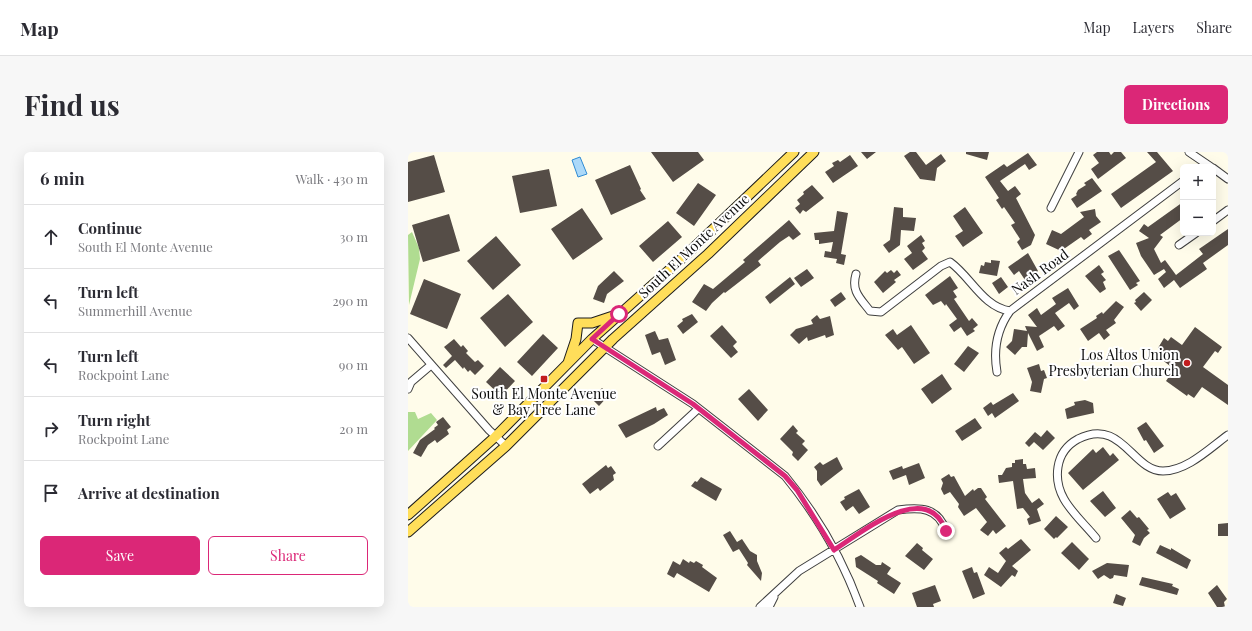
<!DOCTYPE html>
<html lang="en">
<head>
<meta charset="utf-8">
<style>
	body { margin:0; font-family:"Playfair Display",serif; background:#f7f7f7; color:#2b2b33 }
	.controls { position:absolute; right:12px; top:12px; display:grid; overflow:hidden; border-radius:6px; box-shadow:0 4px 16px #0002 }
	.controls button { width:36px; height:36px; display:grid; place-items:center; padding:0; border:0; border-bottom:1px solid #e1e1e2; background:#fff; color:#2b2b33; font:20px sans-serif }
	.stop { position:absolute; width:12px; height:12px; margin:-9px; border:3px solid #db2777; border-radius:50%; background:#fff }
	.stop.end { background:#db2777; border-color:#fff; box-shadow:0 1px 4px #0008 }
	.list { margin:0; padding:0; list-style:none }
	h2 { display:flex; justify-content:space-between; align-items:center; height:52px; margin:0; padding:0 16px; font-size:17px }
	h2 small { font-size:13px; font-weight:400; color:#7c7c81 }
	.list li { display:grid; grid-template-columns:26px 1fr auto; gap:12px; align-items:center; box-sizing:border-box; height:64px; padding:0 16px; border-top:1px solid #e1e1e2 }
	.list b { display:block; font-size:15px; white-space:nowrap }
	.list p { margin:0; font-size:13px; white-space:nowrap; color:#7c7c81 }
	.list em { font-size:13px; font-style:normal; color:#7c7c81 }
	.actions { display:flex; gap:8px; padding:12px 16px }
	.actions a { flex:1; padding:9px 0; border:1px solid #db2777; border-radius:6px; text-align:center; font-size:14px; color:#db2777 }
	.actions .main { background:#db2777; color:#fff }
	.icon { flex:none; width:22px; height:22px; fill:none; stroke:currentColor; stroke-width:2; stroke-linecap:round; stroke-linejoin:round }
	.map { position:relative; flex:none; width:820px; height:455px; overflow:hidden; border-radius:6px }
	header { display:flex; align-items:center; gap:24px; box-sizing:border-box; height:56px; padding:0 20px; background:#fff; border-bottom:1px solid #e1e1e2 }
	header strong { font-size:19px }
	nav { display:flex; gap:22px; margin-inline-start:auto; font-size:14px }
	.intro { display:flex; align-items:center; justify-content:space-between; box-sizing:border-box; height:96px; padding:0 24px }
	h1 { margin:0; font-size:28px }
	.button { padding:10px 18px; border-radius:6px; background:#db2777; color:#fff; font-size:14px; font-weight:700 }
	main { display:flex; gap:24px; padding:0 24px }
	aside { flex:1; background:#fff; border-radius:6px; box-shadow:0 4px 16px #0002 }
	.map>svg:first-child { display:block }
	.forest { fill:#b0dc91 }
	.water { fill:#acd9f9; stroke:#2f8bd4 }
	.building { fill:#554d47 }
	.lines { fill:none; stroke-linecap:round; stroke-linejoin:round }
	.minor-casing { stroke:#3f3f3f; stroke-width:9 }
	.major-casing { stroke:#1d1d1d; stroke-width:11 }
	.minor { stroke:#fff; stroke-width:7 }
	.major { stroke:#ffde5a; stroke-width:9 }
	.route { stroke:#db2777; stroke-width:5 }
	.poi-dot { fill:#c21d1e; stroke:#fff; stroke-width:1.5 }
	.labels { text-anchor:middle; stroke-width:4; stroke-linejoin:round; paint-order:stroke }
	.street-label { font-size:14px; fill:#0c0c0c; stroke:#fff }
	.poi-label { font-size:14px; fill:#0c0c0c; stroke:#fff; text-anchor:end }
</style>
</head>
<body>
<header>
<strong>Map</strong>
<nav><a>Map</a><a>Layers</a><a>Share</a></nav>
</header>
<div class="intro"><h1>Find us</h1><a class="button">Directions</a></div>
<main>
<aside>
<h2>6 min<small>Walk · 430 m</small></h2>
<ul class="list">
<li><svg class="icon" aria-label="ahead" viewBox="0 0 24 24"><path d="M12 20V5M6 11l6-6 6 6"/></svg><div><b>Continue</b><p>South El Monte Avenue</p></div><em>30 m</em></li>
<li><svg class="icon" aria-label="left" viewBox="0 0 24 24"><path d="M17 20v-9H6M10 6l-5 5 5 5"/></svg><div><b>Turn left</b><p>Summerhill Avenue</p></div><em>290 m</em></li>
<li><svg class="icon" aria-label="left" viewBox="0 0 24 24"><path d="M17 20v-9H6M10 6l-5 5 5 5"/></svg><div><b>Turn left</b><p>Rockpoint Lane</p></div><em>90 m</em></li>
<li><svg class="icon" aria-label="right" viewBox="0 0 24 24"><path d="M7 20v-9h11M14 6l5 5-5 5"/></svg><div><b>Turn right</b><p>Rockpoint Lane</p></div><em>20 m</em></li>
<li><svg class="icon" aria-label="arrive" viewBox="0 0 24 24"><path d="M6 21V4h12l-3 4 3 4H6"/></svg><div><b>Arrive at destination</b></div></li>
</ul>
<div class="actions"><a class="main">Save</a><a>Share</a></div>
</aside>
<div class="map">
<svg width="820" height="455" viewBox="0 0 820 455">
	<rect width="100%" height="100%" fill="#fffcea"/>
	<path class="forest" d="M4,80L11,96L12,107L1,153L0,83Z
		M0,260H7L10,267L23,261L29,268L0,299Z"/>
	<path class="water" d="M172,5L179,22L170,25L164,8Z"/>
	<path class="building" d="M243,0H290L296,8L265,30Z
		M453,0H468L459,7Z
		M502,0H508L518,13L533,2L538,9L529,16L527,29L512,27L496,4Z
		M558,0H581L579,8L558,2Z
		M689,0H701L703,3L706,0H713L718,6L690,27L683,17L691,11L685,3Z
		M739,0H749L765,19L713,56L703,42L748,10Z
		M620,1L629,13L621,18L617,12L592,29L600,39L607,34L613,42L608,46L627,83L623,93L614,98L609,90L612,87L603,73L607,71L596,55L594,57L588,48L591,46L577,25L596,12L599,15Z
		M26,3L37,40L0,50V10Z
		M442,3L450,14L425,31L417,20L426,14L424,11L430,8L432,10Z
		M222,13L233,37L232,38L238,47L203,63L187,28Z
		M141,17L149,54L112,61L104,24Z
		M684,26L694,39L669,56L663,47L669,43L668,42L670,38L678,33L676,31Z
		M290,31L308,43L286,74L268,61Z
		M404,33L416,46L398,60L395,58L392,62L387,56L392,52L389,48L396,42L395,40Z
		M775,50V66L752,83L755,85L746,97L753,111L757,108L768,123L795,102L791,97L820,77V93L795,111L799,117L772,136L766,128L756,136L750,127L758,120L756,117L746,123L733,104L728,91L741,86L731,79L736,72L740,75Z
		M486,55L495,56V65L508,66L506,79L493,78L492,93L481,101L475,93L482,88Z
		M557,55L575,81L555,95L547,84L555,79L545,64Z
		M174,56L195,87L165,108L143,77Z
		M687,57L688,64L693,70L681,78L684,82L676,88L673,85L653,99L638,92L644,78L653,82L676,65L672,60Z
		M429,59L440,61L433,102L438,103L436,113L428,111L429,107L416,105L417,99L423,100L425,90L411,92V88H407L406,81L426,79Z
		M41,62L52,99L15,110L4,73Z
		M381,68L393,82L385,88L381,84L372,90L350,109L353,113L317,141L316,140L304,151L298,159L284,150L296,132L305,137L337,110L335,108Z
		M260,69L274,85L245,110L231,94Z
		M513,83L517,89L514,91L517,96L514,99L520,107L505,118L496,107L504,101L499,94Z
		M88,84L113,113L85,138L59,109Z
		M711,98L732,129L728,131L730,133L722,138L700,104Z
		M620,101L630,119L628,121L630,123L619,131L611,119L606,123L600,115Z
		M583,108L592,109L589,124L571,121L573,113L576,114L577,110L583,111Z
		M691,113L696,120L693,122L698,128L695,130L698,137L692,141L677,124Z
		M399,117L406,126L393,135L386,126Z
		M483,118L486,121L489,118L493,123L486,128L488,130L475,141L466,130L477,119L479,121Z
		M206,119L216,129L199,142L196,151L185,147L190,134Z
		M542,124L550,136L545,139L549,145L546,147L561,169L564,166L570,173L565,177L567,179L559,184L553,175L546,180L541,173L549,167L538,152L537,154L533,149L525,153L517,143Z
		M382,125L387,132L362,152L357,145Z
		M593,125L600,135L591,142L584,131Z
		M16,127L53,142L39,177L2,162Z
		M660,136L671,154L666,158L661,151L647,161L657,174L650,179L646,174L631,184L636,195L629,199L620,181L619,195H614L607,203L598,195L604,189L606,177L619,179L617,174L629,175L620,163L629,156L633,163L648,152L644,146Z
		M433,140L438,147L427,155L422,148Z
		M736,140L744,148L733,159L726,151L728,150L727,148Z
		M100,142L125,170L97,195L72,166Z
		M708,149L716,155L706,168L708,171L698,178L702,183L696,188L691,181L680,189L672,177L689,166L688,164L694,160L695,162Z
		M284,162L290,170L275,182L269,174L275,169L274,167Z
		M409,163L412,167L422,164L426,183L418,186L417,183L400,189L399,185L391,192L382,183L388,177L405,172L403,168Z
		M314,173L329,190L325,194L330,200L323,206L302,184Z
		M503,173L522,201L506,212L494,195L490,198L477,183L485,177L489,183Z
		M787,175L814,195L810,201L807,199L795,215L820,233V253L794,235L786,246L780,242L779,244L758,229L766,217L753,207L757,201L750,196L756,186L760,189L763,185L774,193Z
		M247,179L251,188L260,186L268,208L257,213L252,200L244,203L237,183Z
		M135,182L150,196L124,224L109,210Z
		M46,187L53,195L55,193L60,199L58,201L67,210L70,208L76,214L67,223L62,218L60,220L56,215L55,217L47,208L38,216L35,213L44,204L36,195Z
		M560,194L571,201L556,220L546,212Z
		M631,212L633,219L636,218L639,226L636,227L633,241L622,239L624,230L619,216Z
		M92,215L107,229L93,244L78,230Z
		M534,222L544,237L524,252L513,237Z
		M194,236L201,243L191,254L185,248L184,242L186,238H192Z
		M341,237L360,258L350,269L330,247Z
		M605,241L611,249L587,266L584,261L580,264L575,256L583,250L585,253Z
		M677,248L685,251L686,261L659,267L657,257L667,253L666,250Z
		M248,255L249,259L256,256L260,263L246,272L218,286L210,273Z
		M35,265L43,275L39,278L41,282L29,291L27,288L20,293L13,305L5,301L12,288L27,277L26,276L30,273L28,270Z
		M567,266L574,276L554,289L547,279Z
		M738,270L756,294L746,301L738,288L736,289L729,276Z
		M385,273L390,279L388,281L397,289L394,292L400,298L390,309L384,303L385,300L372,287Z
		M639,278L647,286L635,298L626,290L621,295L617,291L627,280L633,285Z
		M695,295L702,304L705,301L711,308L675,338L660,321L685,297L688,301Z
		M429,305L435,317L413,334L409,328V319L406,315L412,310L415,313Z
		M615,307V312H618L619,317L627,316L628,326L615,327L617,341L624,351L631,346L636,352L629,357L633,369L621,373L619,367L622,365L615,356L609,357L605,329L591,331L590,323H594L598,316L604,315V311H607V308Z
		M511,311L517,326L501,333L498,323L485,328L481,319L494,314L495,317Z
		M198,313L200,316L203,314L208,321L205,323L206,328L192,339L190,336L182,342L174,332Z
		M541,322L543,325L546,324L557,344L565,337L566,339L570,336H573L579,345L577,347L598,374L588,382L585,378L580,384L572,378L579,370L568,356L556,364L550,355L551,352L542,340L536,343L533,337L535,331L533,327Z
		M293,325L314,337L308,349L283,334L287,329L289,330Z
		M451,337L462,355L451,362L445,354L438,359L432,350L437,347L436,345Z
		M695,339L708,356L697,365L682,349Z
		M760,340L763,344L768,341L778,357L762,367L749,347Z
		M722,358L729,366L731,365L741,377L739,378L742,381L736,386L732,394L724,390L727,383L713,366Z
		M648,364L660,375L649,386L648,385L646,387L636,377Z
		M820,371V384H810V372Z
		M322,379L329,390L334,387L342,399L349,403V409L354,421L353,429L339,413L340,411L331,397L325,400L315,383Z
		M613,387L623,398L604,414L610,419L607,425L604,423L593,435L576,423L581,415L590,421L598,409L591,401L598,395L600,397Z
		M664,390L681,407L671,418L653,401Z
		M509,391L515,396L514,398L525,407L516,418L497,404Z
		M752,393L763,398V396L783,408L779,417L748,401Z
		M453,403L468,413H473L474,410L483,416L479,422L493,431L486,442L469,431L470,429L448,415L447,406Z
		M275,407L281,411L282,409L286,411L288,409L295,413L294,415L309,426L301,440L269,421L266,426L259,422L265,409L272,413Z
		M699,411L721,413L719,425L706,423L705,426L702,427L696,423L690,427L684,419Z
		M564,415L566,421L569,420L577,442L565,447L554,419Z
		M734,425L765,432L764,434L771,437L769,443L731,433Z
		M527,433L533,449L525,452L526,455H509L504,441Z
		M809,433L819,447L816,450L817,455H809L800,441Z
		M708,442L718,446L715,454L705,451Z"/>
	<g class="lines">
		<g class="minor-casing">
			<path id="minor" d="M781,0L803,15
				M805,16L820,27
				M643,56L671,0
				M805,69L820,58
				M771,93L788,81
				M448,122C443,139 452,146 462,159L473,160L533,114L542,110C563,125 575,155 602,159L775,29
				M0,186L81,278L98,294
				M184,187L285,252L377,324C409,363 435,408 452,455
				M589,220C585,197 589,177 602,159
				M0,237L3,230L23,213
				M250,294L290,257
				M688,386C670,364 645,346 650,315C652,302 659,293 670,287C714,265 724,319 755,319C779,319 802,296 820,283
				M352,455L391,419L490,358C512,355 530,355 538,379
				M361,455L366,445"/>
		</g>
		<g class="major-casing">
			<path id="major" d="M160,211L168,187L170,171H184L208,163
				M0,363L87,285L184,187L278,103L386,0
				M0,380L98,294L205,187L300,102L406,0"/>
		</g>
		<use href="#minor" class="minor"/>
		<use href="#major" class="major"/>
	</g>
	<g class="lines">
		<path class="route" d="M211,162L184,187L285,252L377,324L389,338L426,398C453,381 519,326 538,379"/>
	</g>
	<g class="poi-dot">
		<circle cx="779" cy="211" r="4"/>
		<rect x="132" y="223" width="8" height="8" rx="2"/>
	</g>
	<g class="labels">
		<g class="street-label">
			<text transform="translate(286 94) rotate(-43)" y="5">South El Monte Avenue</text>
			<text transform="translate(632 120) rotate(-36)" y="5">Nash Road</text>
		</g>
		<g class="poi-label">
			<text x="771" y="208">Los Altos Union<tspan x="771" dy="16">Presbyterian Church</tspan></text>
			<text x="136" y="247" text-anchor="middle">South El Monte Avenue<tspan x="136" dy="16">&amp; Bay Tree Lane</tspan></text>
		</g>
	</g>
</svg>
<div class="controls">
<button>+</button>
<button>−</button>
</div>
<div class="stop" style="left:211px;top:162px"></div>
<div class="stop end" style="left:538px;top:379px"></div>
</div>
</main>
</body>
</html>
